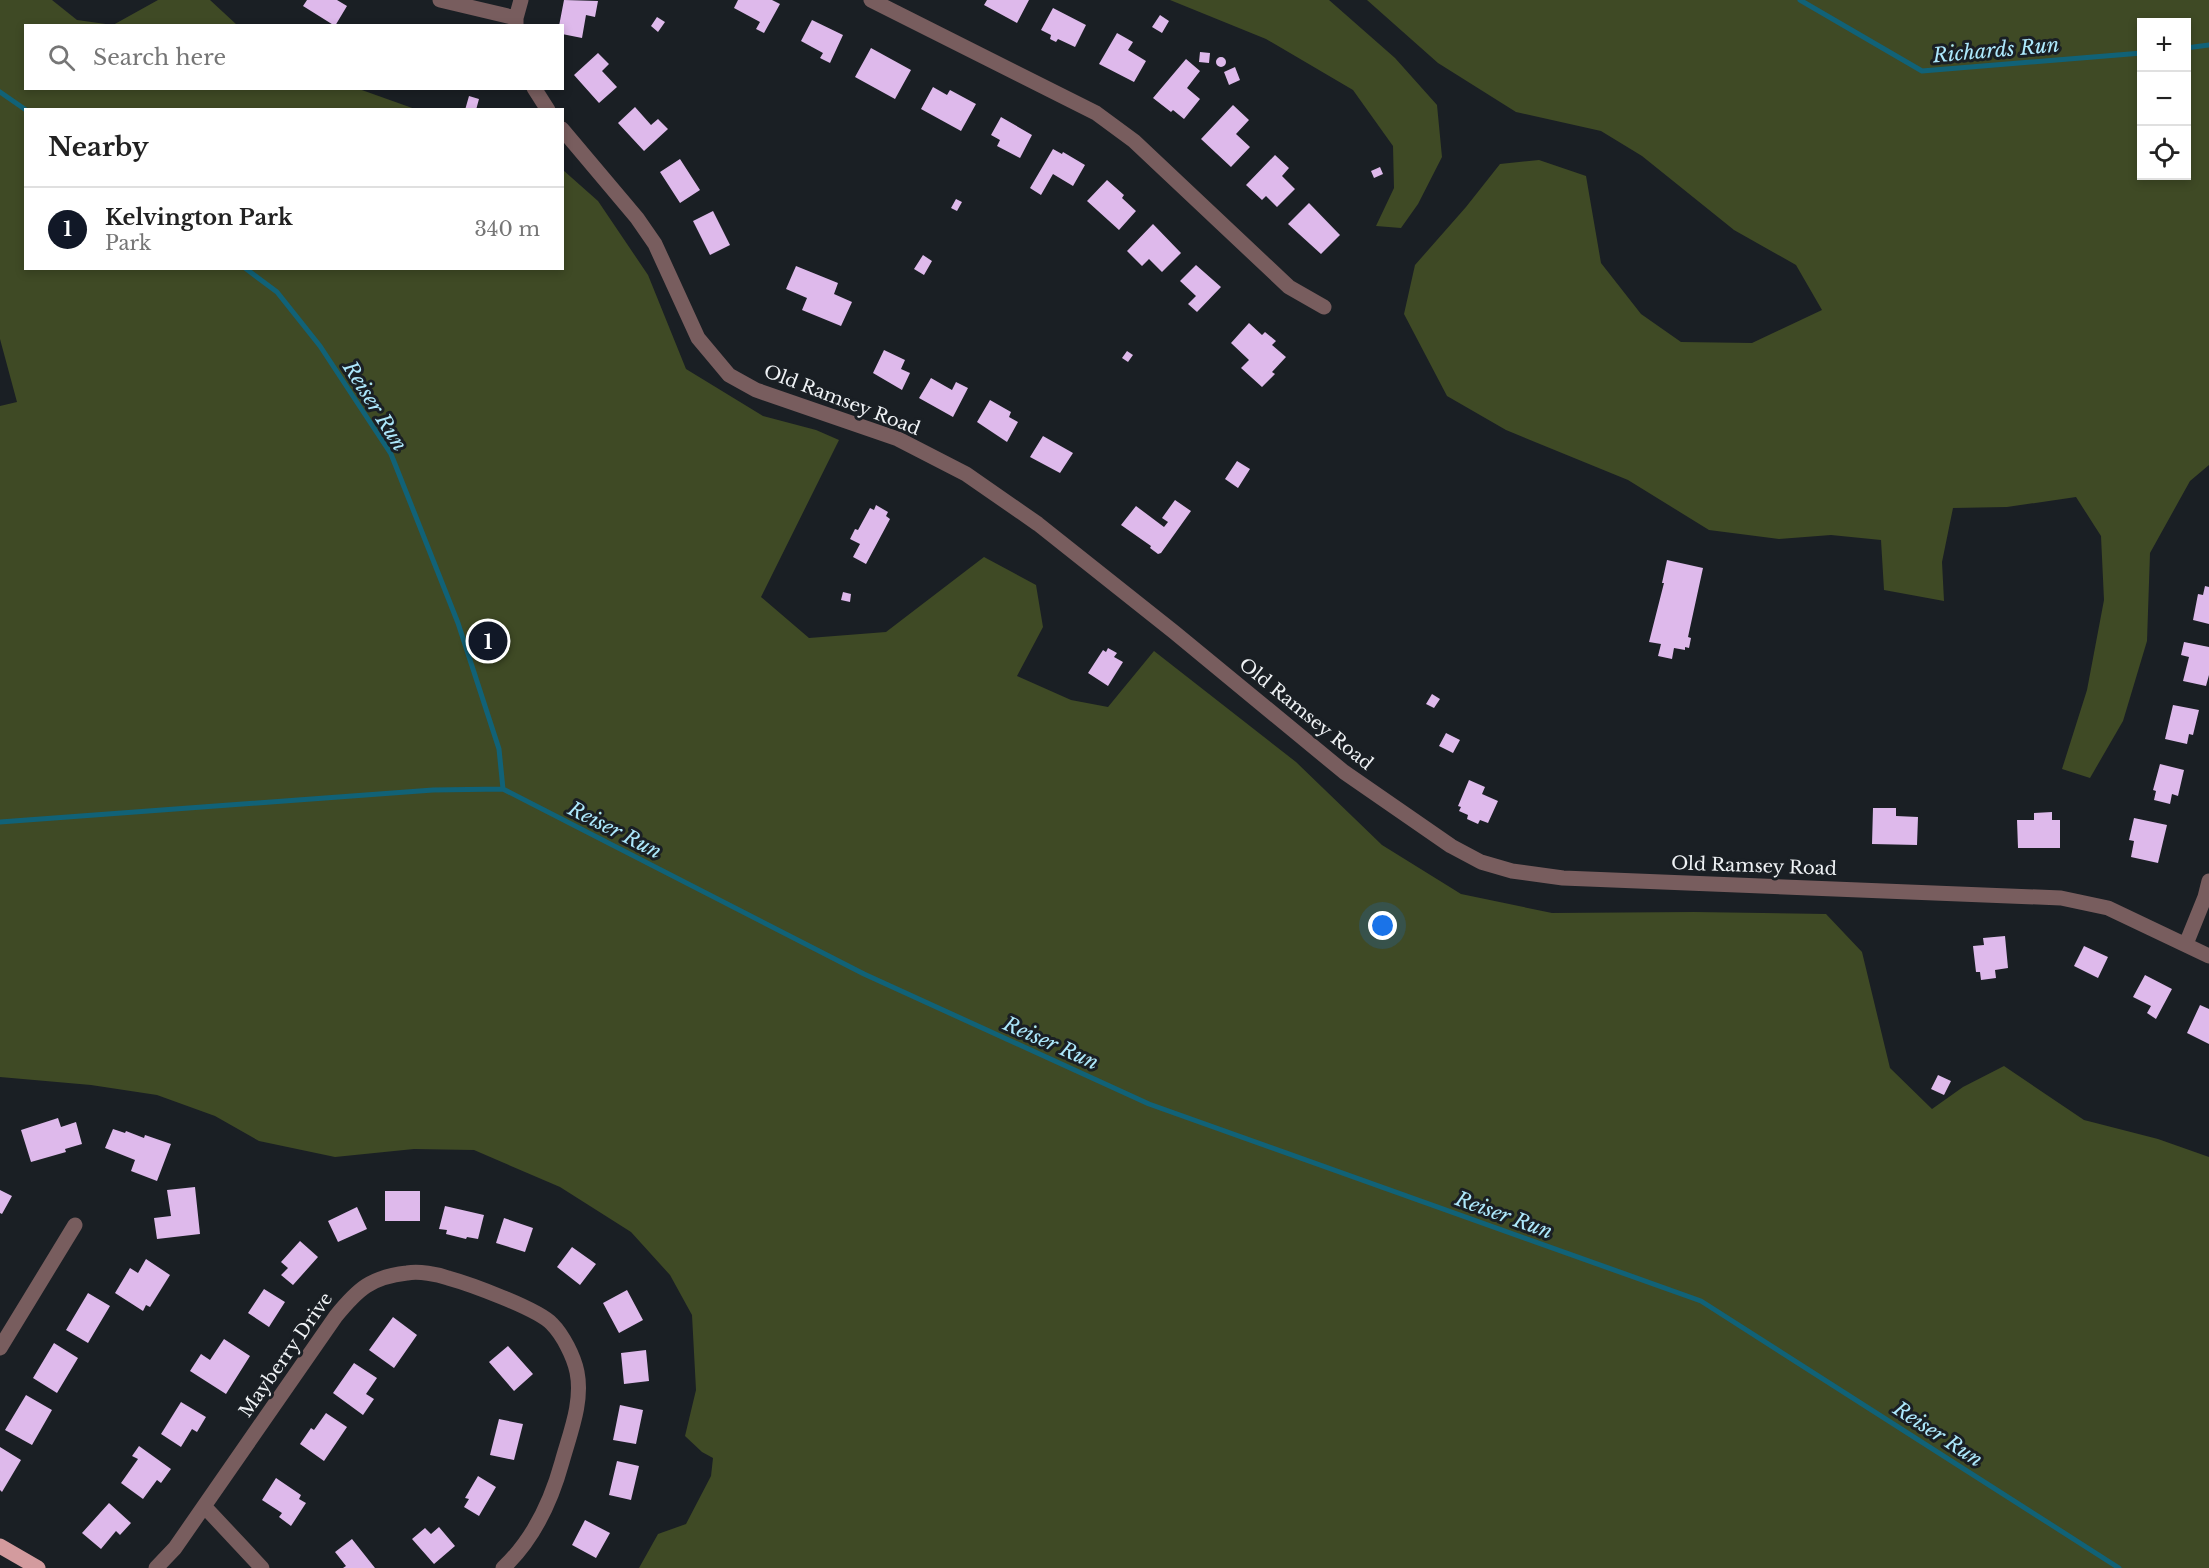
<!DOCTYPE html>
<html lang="en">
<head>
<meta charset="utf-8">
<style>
	body { margin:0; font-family:"Libre Baskerville",serif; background:#f2f2f2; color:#222 }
	.controls { position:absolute; right:18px; top:18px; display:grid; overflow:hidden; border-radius:0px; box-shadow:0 3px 9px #0003 }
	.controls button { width:54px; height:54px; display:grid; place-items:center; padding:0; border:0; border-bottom:2px solid #e0e0e0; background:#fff; color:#222; font:30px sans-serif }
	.you { position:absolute; left:1383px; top:926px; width:21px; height:21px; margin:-15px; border:4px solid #fff; border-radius:50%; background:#1a73e8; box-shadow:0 0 0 9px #1a73e833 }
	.badge { display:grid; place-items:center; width:39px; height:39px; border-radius:50%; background:#111827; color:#fff; font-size:20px; font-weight:700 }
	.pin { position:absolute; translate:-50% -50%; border:3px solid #fff; box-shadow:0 2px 6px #0006 }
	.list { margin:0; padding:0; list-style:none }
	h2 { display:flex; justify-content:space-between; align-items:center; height:78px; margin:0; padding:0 24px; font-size:26px }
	h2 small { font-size:20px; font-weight:400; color:#767676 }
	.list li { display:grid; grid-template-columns:39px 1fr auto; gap:18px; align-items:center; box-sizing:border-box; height:84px; padding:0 24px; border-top:2px solid #e0e0e0 }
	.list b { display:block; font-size:22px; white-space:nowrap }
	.list p { margin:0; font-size:20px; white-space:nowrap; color:#767676 }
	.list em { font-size:20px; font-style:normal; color:#767676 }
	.icon { flex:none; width:33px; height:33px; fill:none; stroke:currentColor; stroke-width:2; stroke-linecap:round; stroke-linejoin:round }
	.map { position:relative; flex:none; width:2209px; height:1568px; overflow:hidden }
	.search { position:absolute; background:#fff; box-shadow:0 3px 9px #0003; left:24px; top:24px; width:540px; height:66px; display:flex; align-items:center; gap:15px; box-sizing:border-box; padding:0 21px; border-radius:0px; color:#767676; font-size:22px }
	.panel { position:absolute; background:#fff; box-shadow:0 3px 9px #0003; left:24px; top:108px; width:540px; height:162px; border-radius:0px }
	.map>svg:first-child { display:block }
	.green { fill:#3f4a25; fill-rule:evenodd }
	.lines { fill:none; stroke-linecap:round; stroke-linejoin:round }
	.stream { stroke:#116277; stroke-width:5 }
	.building { fill:#deb9eb }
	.minor { stroke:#785d5e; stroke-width:15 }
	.major { stroke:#d39b9e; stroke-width:15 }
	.labels { text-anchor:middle; stroke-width:6; stroke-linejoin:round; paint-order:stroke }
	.street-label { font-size:18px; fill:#eff2f5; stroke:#1a1f24 }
	.water-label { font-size:20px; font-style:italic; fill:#ade8fc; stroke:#1a1f24 }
</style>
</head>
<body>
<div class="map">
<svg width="2209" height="1568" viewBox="0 0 2209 1568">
	<rect width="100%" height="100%" fill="#1a1f24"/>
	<path class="green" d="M0,0H52L77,20L113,25L158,0H210L237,25L26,26V88L359,89L415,109L26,110V268H562L563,170L598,201L648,275L686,369L763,416L816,430L839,440L761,597L809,638L886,632L984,557L1036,585L1043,627L1017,676L1071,700L1108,707L1154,651L1296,762L1382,845L1461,894L1552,913L1694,912L1826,914L1862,952L1890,1068L1932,1109L1963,1087L2004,1066L2084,1120L2158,1139L2209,1157V1568H639L658,1534L686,1524L711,1476L713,1458L702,1452L685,1436L696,1390L692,1315L670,1275L631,1232L560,1187L474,1150L414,1149L335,1157L259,1141L215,1116L157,1095L91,1085L0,1077V406L17,402L0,339Z
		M1170,0H1329L1395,58L1437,105L1442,157L1418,204L1401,228L1376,226L1394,188L1393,146L1353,90L1266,39Z
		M1367,0H2209V465L2190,481L2150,553L2147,641L2123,721L2090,778L2062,769L2087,690L2104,600L2101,536L2076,497L2007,507L1953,508L1942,562L1944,601L1884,590L1881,540L1831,535L1779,539L1709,530L1628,480L1506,430L1447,396L1404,314L1415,265L1466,207L1500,164L1539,160L1586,176L1601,263L1641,314L1681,342L1752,343L1822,310L1796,265L1734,230L1642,156L1601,131L1516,112L1438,63ZM2142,22H2186V176H2142Z"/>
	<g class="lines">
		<path class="stream" d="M1800,0L1922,71L2142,53
			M2186,48L2209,45
			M0,92L26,110
			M245,268L277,292L320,346L391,454L458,623L499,749L503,789
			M0,822L433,790L503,789L864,974L1149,1104L1701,1301L2119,1568"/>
	</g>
	<path class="building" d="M307,0H337L347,6L335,26L303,6Z
		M564,0L598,1L595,17L586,15L582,38L562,34V26H559Z
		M738,0H772L780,4L764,33L756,29L760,22L734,8Z
		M987,0H1029L1017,23L984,5Z
		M1053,8L1086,25L1075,47L1058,39L1056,42L1050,39L1051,35L1041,30Z
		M1160,15L1169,21L1162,33L1152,27Z
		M657,17L665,22L658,32L651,26Z
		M812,20L843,35L830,63L820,58L823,53L801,41Z
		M1117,33L1133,42L1128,50L1146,61L1134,82L1099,64Z
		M871,48L911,70L895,99L855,77Z
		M1200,52L1210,53L1209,63L1199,62Z
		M598,53L609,64L602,71L617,87L599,103L574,75Z
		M1216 62a5 5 0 1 1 10 0a5 5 0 1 1-10 0Z
		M1186,59L1200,71L1187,88L1200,99L1184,119L1173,110L1171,112L1153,98Z
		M1235,67L1240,80L1229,85L1224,72Z
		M933,87L947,95L950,90L976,104L961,131L921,109Z
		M469,96L479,99L476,110H465Z
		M1233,105L1249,120L1236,134L1250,147L1231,167L1201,139Z
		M635,107L651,125L658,119L668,129L644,151L618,123Z
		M1001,117L1032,135L1020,158L997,146L1000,140L991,135Z
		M1053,149L1062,154L1063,152L1085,165L1073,186L1053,174L1041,195L1030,188Z
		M1275,155L1289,168L1282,176L1295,189L1277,207L1266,196L1262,200L1246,185Z
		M680,159L700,190L680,203L660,172Z
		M1380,167L1383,174L1374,178L1371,171Z
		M1107,180L1124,195L1122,198L1136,211L1119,230L1087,201Z
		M956,199L962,202L957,211L951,208Z
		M1309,203L1340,235L1321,254L1288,224Z
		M713,211L730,245L710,255L693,221Z
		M1153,224L1181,253L1162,272L1149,259L1142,266L1127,251Z
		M923,255L932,261L924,275L914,269Z
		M1196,265L1221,287L1197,312L1188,304L1196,296L1180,281Z
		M796,266L838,283L834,294L852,302L841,326L802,310L807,298L786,289Z
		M1249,323L1262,335L1265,332L1276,341L1272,345L1286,357L1272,372L1275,374L1262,387L1241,368L1249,360L1231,343Z
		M884,350L905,360L901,369L910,373L902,390L873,373Z
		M1127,351L1133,355L1128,362L1122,358Z
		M931,378L952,390L956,382L968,388L953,417L919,398Z
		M990,400L1011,412L1009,417L1018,422L1007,442L977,422Z
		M1043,436L1073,453L1060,473L1030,457Z
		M1237,461L1250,469L1238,488L1225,479Z
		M1175,500L1191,511L1161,553L1158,554L1150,548L1151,546L1121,525L1136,506L1164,527L1168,522L1162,518Z
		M876,505L888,512L886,516L890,519L866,564L853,557L860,544L850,539L855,529L858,530L870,508L874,510Z
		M1667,560L1703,568L1688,637L1691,638L1689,648L1685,647V650L1674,648L1672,659L1658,656L1661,644L1649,642L1664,583H1662Z
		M2205,586L2209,587V624L2193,620L2198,594L2203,595Z
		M843,592L851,594L850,602L841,600Z
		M2184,642L2209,647V675L2206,686L2183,681L2189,657L2181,655Z
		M1108,648L1117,653L1114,657L1123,662L1108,686L1088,673L1103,650L1106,652Z
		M1432,694L1440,699L1434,708L1426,704Z
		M2173,705L2199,710L2193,735L2189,734L2187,744L2165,739Z
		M1446,733L1460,740L1453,753L1439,746Z
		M2160,764L2184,770L2178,796L2172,794L2170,804L2154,800L2156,791L2153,790Z
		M1469,780L1485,787L1482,794L1498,801L1488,823L1480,820L1478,824L1467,819L1468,815L1459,811L1461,807L1458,806Z
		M1873,808H1896V816L1918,817L1917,845L1872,844Z
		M2052,812V820H2060V848H2018L2017,820H2034V813Z
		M2134,818L2167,825L2158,863L2131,857L2134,841L2129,840Z
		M2005,936L2008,968L1995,970L1996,978L1981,980L1980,972H1976L1973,946L1984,945L1983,938Z
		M2084,946L2108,957L2098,978L2074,966Z
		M2145,975L2172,989L2156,1019L2147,1013L2151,1006L2133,997Z
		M2200,1005L2209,1009V1044L2187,1033Z
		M1938,1075L1951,1081L1944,1095L1931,1089Z
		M58,1118L61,1127L76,1122L82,1144L65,1149L66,1152L31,1162L21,1130Z
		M113,1129L125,1133L126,1131L144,1138L145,1135L171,1144L157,1181L131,1171L135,1160L105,1148Z
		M195,1187L200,1234L157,1239L154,1218L171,1216L167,1190Z
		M0,1190L12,1196L2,1214L0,1213Z
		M385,1191H420V1221H385Z
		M445,1206L484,1215L478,1239L467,1237L466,1239L446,1234L447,1230L439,1229Z
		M357,1207L367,1229L338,1242L328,1221Z
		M504,1218L533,1228L525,1252L496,1243Z
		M300,1241L318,1257L293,1285L281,1275L288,1268L281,1262Z
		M572,1247L596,1264L580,1285L557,1267Z
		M146,1259L170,1275L150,1307L146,1305L143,1311L115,1293L130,1268L138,1273Z
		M264,1289L285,1302L269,1327L248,1313Z
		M627,1290L643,1320L619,1333L603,1303Z
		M88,1293L110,1306L88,1343L66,1330Z
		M393,1317L417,1335L394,1368L369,1350Z
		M224,1339L250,1356L226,1394L190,1371L201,1354L210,1360Z
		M54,1343L78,1358L57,1393L33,1378Z
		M508,1346L533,1374L514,1391L489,1362Z
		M646,1350L649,1381L624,1384L621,1353Z
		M354,1363L377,1378L366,1394L374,1399L363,1415L333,1393Z
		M26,1395L52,1410L32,1445L5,1430Z
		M181,1402L206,1417L197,1432L192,1429L181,1447L161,1434Z
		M620,1405L643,1410L636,1444L613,1440Z
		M326,1413L347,1427L324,1461L300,1444L311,1428L314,1430Z
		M499,1419L523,1424L514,1460L490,1455Z
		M139,1446L171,1469L161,1483L157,1480L143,1499L121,1483L138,1459L132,1456Z
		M0,1447L21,1460L2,1492L0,1490Z
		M617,1461L639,1466L631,1500L609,1495Z
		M478,1476L496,1487L479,1516L464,1507L469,1499L465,1498Z
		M276,1478L301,1495L299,1499L306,1503L291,1526L279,1517L282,1513L262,1500Z
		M109,1503L131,1523L120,1535L116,1531L101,1549L82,1533Z
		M585,1520L610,1533L596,1558L572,1545Z
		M439,1527L455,1546L434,1564L412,1539L425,1528L431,1534Z
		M352,1539L375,1568H343L346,1566L335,1552Z"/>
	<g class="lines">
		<path class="minor" d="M440,0L516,18
			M871,0L1096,113L1134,141L1289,287L1324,307
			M516,26V18L521,0
			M534,88L548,110
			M562,129L637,218L655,244L698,338L729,375L756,390L898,439L966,474L1038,524L1174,632L1344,772L1451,846L1481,862L1512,871L1563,878L2061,898L2108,908L2209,956
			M2186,944L2205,897L2209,881
			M0,1348L75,1225
			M204,1506L262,1568
			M156,1568L175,1548L336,1316C358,1289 371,1277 407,1273C419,1271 437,1274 448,1278C470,1284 538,1309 552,1324C563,1335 574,1357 577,1372C583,1402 570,1433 562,1462C551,1502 534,1539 503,1568"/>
		<path class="major" d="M0,1546L38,1568"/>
	</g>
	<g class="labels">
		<g class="street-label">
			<text transform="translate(842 400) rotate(21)" y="6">Old Ramsey Road</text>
			<text transform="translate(1306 714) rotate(39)" y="6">Old Ramsey Road</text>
			<text transform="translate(1754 866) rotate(2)" y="6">Old Ramsey Road</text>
			<text transform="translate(286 1355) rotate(-55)" y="6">Mayberry Drive</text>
		</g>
		<g class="water-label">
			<text transform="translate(1996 50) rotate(-5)" y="7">Richards Run</text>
			<text transform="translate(375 406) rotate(58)" y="7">Reiser Run</text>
			<text transform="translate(615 830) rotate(27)" y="7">Reiser Run</text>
			<text transform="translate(1051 1043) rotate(24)" y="7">Reiser Run</text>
			<text transform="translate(1504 1215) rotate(20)" y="7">Reiser Run</text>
			<text transform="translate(1938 1434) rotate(33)" y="7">Reiser Run</text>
		</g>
	</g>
</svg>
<div class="controls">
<button>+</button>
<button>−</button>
<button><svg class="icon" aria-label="locate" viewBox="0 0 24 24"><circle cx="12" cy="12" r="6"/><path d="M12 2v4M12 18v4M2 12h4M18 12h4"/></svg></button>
</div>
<div class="you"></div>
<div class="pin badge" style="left:488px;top:641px">1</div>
<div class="search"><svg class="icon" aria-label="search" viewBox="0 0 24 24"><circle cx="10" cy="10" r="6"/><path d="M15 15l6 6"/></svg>Search here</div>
<section class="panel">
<h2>Nearby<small></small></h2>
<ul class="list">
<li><span class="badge">1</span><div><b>Kelvington Park</b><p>Park</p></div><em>340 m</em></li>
</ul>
</section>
</div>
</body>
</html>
